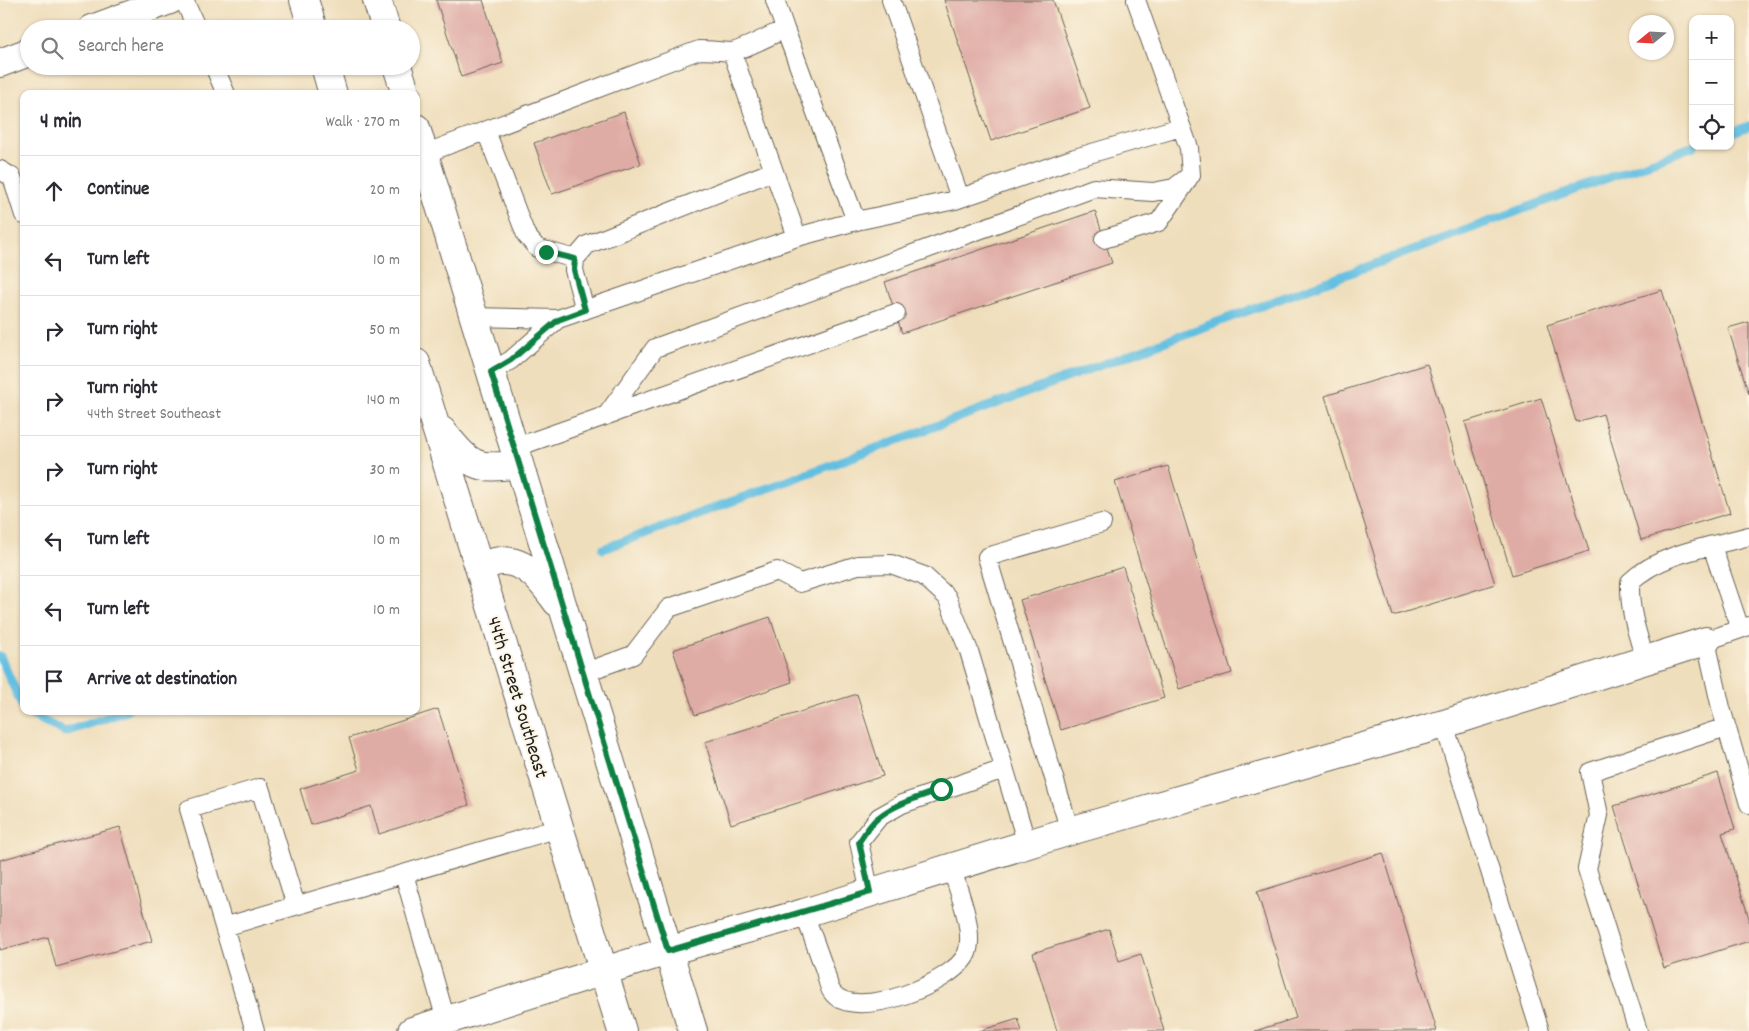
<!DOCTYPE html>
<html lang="en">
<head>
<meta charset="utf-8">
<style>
	body { margin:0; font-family:Dekko,sans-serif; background:#f2f2f3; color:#2b2b33 }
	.controls { position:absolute; right:15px; top:15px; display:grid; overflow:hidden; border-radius:10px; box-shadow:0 1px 4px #0004 }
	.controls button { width:45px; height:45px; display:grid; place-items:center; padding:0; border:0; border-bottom:1px solid #e1e1e2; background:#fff; color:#2b2b33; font:25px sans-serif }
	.compass { position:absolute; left:1629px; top:15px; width:45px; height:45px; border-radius:50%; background:#fff; box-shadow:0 1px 4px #0004; rotate:252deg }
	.stop { position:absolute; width:15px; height:15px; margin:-11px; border:4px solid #0b8043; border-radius:50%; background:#fff }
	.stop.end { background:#0b8043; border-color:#fff; box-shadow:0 1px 5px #0008 }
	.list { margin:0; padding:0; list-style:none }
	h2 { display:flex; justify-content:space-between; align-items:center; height:65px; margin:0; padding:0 20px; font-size:21px }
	h2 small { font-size:16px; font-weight:400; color:#7c7c81 }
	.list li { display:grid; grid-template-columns:32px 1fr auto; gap:15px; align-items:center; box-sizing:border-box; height:70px; padding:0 20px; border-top:1px solid #e1e1e2 }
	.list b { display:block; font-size:19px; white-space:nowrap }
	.list p { margin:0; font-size:16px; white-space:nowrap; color:#7c7c81 }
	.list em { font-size:16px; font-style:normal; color:#7c7c81 }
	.icon { flex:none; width:28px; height:28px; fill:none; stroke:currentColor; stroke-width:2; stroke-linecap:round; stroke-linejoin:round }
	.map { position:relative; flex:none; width:1749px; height:1031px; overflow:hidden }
	.search { position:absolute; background:#fff; box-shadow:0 1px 4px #0004; left:20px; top:20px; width:400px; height:55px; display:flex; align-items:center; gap:12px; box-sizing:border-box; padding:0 18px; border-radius:28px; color:#7c7c81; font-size:19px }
	.panel { position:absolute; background:#fff; box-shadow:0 1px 4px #0004; left:20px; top:90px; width:400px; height:625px; border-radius:10px }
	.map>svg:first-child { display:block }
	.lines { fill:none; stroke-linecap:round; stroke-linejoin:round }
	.stream { stroke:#63bfe1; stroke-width:9 }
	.building { fill:#dfaca5 }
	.lane-casing { stroke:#666054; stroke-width:20 }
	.street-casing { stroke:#666054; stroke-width:30 }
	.secondary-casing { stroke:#666054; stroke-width:30 }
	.primary-casing { stroke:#666054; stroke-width:30 }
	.lane { stroke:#fff; stroke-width:18 }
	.street { stroke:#fff; stroke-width:28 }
	.secondary { stroke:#fff; stroke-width:28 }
	.primary { stroke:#fff; stroke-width:28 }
	.route { stroke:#0b8043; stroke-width:6 }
	.labels { text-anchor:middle; stroke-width:4; stroke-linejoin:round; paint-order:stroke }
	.street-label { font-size:20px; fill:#1c1c1c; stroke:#fcf5e5 }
</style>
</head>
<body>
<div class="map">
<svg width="1749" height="1031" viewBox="0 0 1749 1031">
	<rect width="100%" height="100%" fill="#fcf5e5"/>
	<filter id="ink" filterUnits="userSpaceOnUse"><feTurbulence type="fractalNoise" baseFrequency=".02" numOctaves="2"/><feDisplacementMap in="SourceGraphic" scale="10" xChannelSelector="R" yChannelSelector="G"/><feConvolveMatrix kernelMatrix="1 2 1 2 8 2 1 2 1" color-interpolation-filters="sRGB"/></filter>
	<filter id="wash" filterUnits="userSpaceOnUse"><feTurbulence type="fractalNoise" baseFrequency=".0096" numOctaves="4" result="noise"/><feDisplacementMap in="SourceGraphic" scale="20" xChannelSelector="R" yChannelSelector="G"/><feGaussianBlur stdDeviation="1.12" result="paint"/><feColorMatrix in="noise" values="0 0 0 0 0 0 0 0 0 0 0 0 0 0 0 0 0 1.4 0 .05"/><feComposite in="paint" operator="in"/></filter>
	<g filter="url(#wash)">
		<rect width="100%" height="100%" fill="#efdebc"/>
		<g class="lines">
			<path class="stream" d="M1730,133L1749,126
				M603,549L1694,146
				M0,656L24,710
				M24,711L65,732L127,711"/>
		</g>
		<g id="blocks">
			<path class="building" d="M436,0H483L503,63L461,77Z
				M944,0H1053L1090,108L991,141Z
				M624,112L641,164L552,194L534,143Z
				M1095,211L1112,263L902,333L885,282Z
				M1662,290L1730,513L1641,540L1603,414L1576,422L1547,325Z
				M1749,322V394L1728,328Z
				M1427,364L1495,584L1393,616L1325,396Z
				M1541,398L1589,551L1512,575L1465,422Z
				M1168,466L1232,673L1179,689L1115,482Z
				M1123,567L1164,698L1061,730L1020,600Z
				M770,617L792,682L695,715L673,650Z
				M857,694L883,776L731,824L705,742Z
				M438,709L469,805L379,834L371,806L311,825L300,789L359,770L349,738Z
				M1718,773L1735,829L1722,833L1749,918V941L1664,968L1614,806Z
				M120,827L152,941L56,967L48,937L0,950V860Z
				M1383,853L1437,1031H1255L1296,1018L1257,892Z
				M1109,929L1119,961L1141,954L1164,1031H1057L1033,953Z
				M1018,1019L1022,1031H979Z"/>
		</g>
	</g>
	<g filter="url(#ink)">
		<use href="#blocks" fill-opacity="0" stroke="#666054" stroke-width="1"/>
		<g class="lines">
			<g class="lane-casing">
				<path id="lane" d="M184,0L197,29
					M891,0L960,198
					M785,29L856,221L797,237
					M214,66L226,94
					M486,131L526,235L537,248L575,259
					M424,154L699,50C710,50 720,51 730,52C739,52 775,33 785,29L775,0
					M0,170L12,177L24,215
					M856,221L955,200L1075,158L1181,127
					M1104,239L1159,222L1187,181
					M585,310L574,270L575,259L587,245L773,171
					M474,317L558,319L797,237L732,52
					M491,372L511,360L558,319
					M606,416L655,348L1094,188L1153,192L1174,188L1191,175L1189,148L1136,0
					M514,448L896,313
					M1712,546L1740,629
					M1749,626L1706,641L1721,708L1749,804
					M1645,659C1637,633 1629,610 1630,582C1660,553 1709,547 1749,536
					M583,673L633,655L669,608L777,571L800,583L858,565L891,564L924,576L947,597L969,651L1027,844
					M1444,724L1540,1031
					M1070,831L987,557L1102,523
					M404,874L446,1020
					M870,893L859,842L879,817L902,804L1004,769
					M804,913C811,932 818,951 825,971C827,977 828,987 832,992C853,1023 955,983 967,953C975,931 958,889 951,867
					M224,927L189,809L260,788L296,906
					M255,1031L224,927L559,828
					M1638,1031L1587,869L1599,815L1590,772L1726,727"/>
			</g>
			<g class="street-casing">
				<path id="street" d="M92,29L170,0
					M0,63L29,52
					M668,951L804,913L1070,831L1444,724L1706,641"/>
			</g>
			<g class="secondary-casing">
				<path id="secondary" d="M412,1031L668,951"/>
			</g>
			<g class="primary-casing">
				<path id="primary" d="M304,0L313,29
					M377,0L386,29
					M325,66L333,94
					M397,66L406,94
					M416,128L693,1031
					M416,363L622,1031
					M442,431C470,465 474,471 519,464
					M479,566C486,565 495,561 502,561C528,561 543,583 557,602"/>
			</g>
			<use href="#lane" class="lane"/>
			<use href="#street" class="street"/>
			<use href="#secondary" class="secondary"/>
			<use href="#primary" class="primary"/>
		</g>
	</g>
	<g class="lines" filter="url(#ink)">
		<path class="route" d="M546,252L575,259L574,270L585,310L558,320L511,360L491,372L668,951L870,892L859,842C864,834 871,823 879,817C896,803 921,797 941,789"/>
	</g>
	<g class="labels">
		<g class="street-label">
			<text transform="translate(519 697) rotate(73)" y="7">44th Street Southeast</text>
		</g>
	</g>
</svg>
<div class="controls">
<button>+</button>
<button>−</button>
<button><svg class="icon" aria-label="locate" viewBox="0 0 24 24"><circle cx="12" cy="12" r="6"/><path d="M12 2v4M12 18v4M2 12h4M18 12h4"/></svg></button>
</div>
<svg class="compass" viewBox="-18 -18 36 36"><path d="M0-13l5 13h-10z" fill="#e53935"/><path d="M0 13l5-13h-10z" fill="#7c7c81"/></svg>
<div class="stop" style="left:941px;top:789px"></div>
<div class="stop end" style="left:546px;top:252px"></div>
<div class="search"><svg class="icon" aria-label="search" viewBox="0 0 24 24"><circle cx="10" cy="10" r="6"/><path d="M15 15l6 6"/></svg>Search here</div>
<section class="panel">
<h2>4 min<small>Walk · 270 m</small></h2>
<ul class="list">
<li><svg class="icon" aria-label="ahead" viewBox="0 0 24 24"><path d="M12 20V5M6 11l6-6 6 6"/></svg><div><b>Continue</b></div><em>20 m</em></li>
<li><svg class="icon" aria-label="left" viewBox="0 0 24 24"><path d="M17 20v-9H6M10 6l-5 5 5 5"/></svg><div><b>Turn left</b></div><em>10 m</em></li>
<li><svg class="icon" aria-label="right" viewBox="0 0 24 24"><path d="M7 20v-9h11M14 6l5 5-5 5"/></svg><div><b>Turn right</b></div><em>50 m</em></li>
<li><svg class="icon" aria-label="right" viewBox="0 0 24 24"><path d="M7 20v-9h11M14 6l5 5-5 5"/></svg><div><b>Turn right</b><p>44th Street Southeast</p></div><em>140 m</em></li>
<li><svg class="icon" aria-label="right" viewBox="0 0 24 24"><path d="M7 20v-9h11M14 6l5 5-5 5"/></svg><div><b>Turn right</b></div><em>30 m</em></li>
<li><svg class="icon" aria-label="left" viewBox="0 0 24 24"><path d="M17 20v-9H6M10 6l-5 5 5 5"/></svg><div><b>Turn left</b></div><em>10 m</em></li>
<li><svg class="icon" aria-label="left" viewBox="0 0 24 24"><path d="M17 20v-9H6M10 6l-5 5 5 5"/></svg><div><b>Turn left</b></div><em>10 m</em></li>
<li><svg class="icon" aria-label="arrive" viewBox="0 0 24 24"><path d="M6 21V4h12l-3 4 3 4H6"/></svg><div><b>Arrive at destination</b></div></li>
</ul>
</section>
</div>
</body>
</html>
